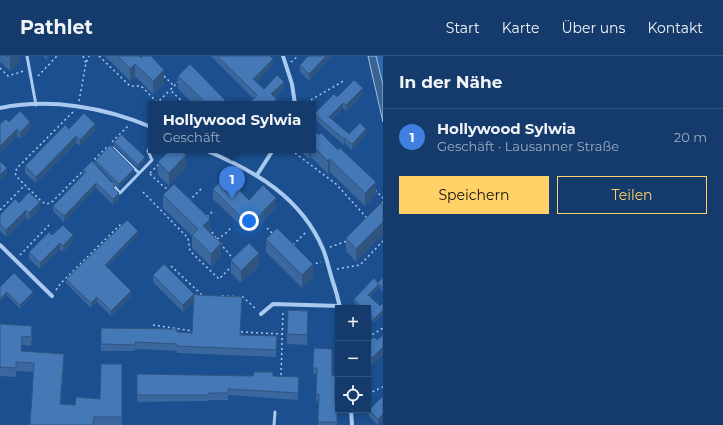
<!DOCTYPE html>
<html lang="de">
<head>
<meta charset="utf-8">
<style>
	body { margin:0; font-family:Montserrat,sans-serif; background:#214673; color:#f1f3f6 }
	.controls { position:absolute; right:12px; bottom:12px; display:grid; overflow:hidden; border-radius:0px; box-shadow:0 2px 6px #0003 }
	.controls button { width:36px; height:36px; display:grid; place-items:center; padding:0; border:0; border-bottom:1px solid #33557e; background:#143b6b; color:#f1f3f6; font:20px sans-serif }
	.you { position:absolute; left:249px; top:165px; width:14px; height:14px; margin:-10px; border:3px solid #fff; border-radius:50%; background:#1a73e8; box-shadow:0 0 0 6px #1a73e833 }
	.badge { display:grid; place-items:center; width:26px; height:26px; border-radius:50%; background:#ffd166; color:#fff; font-size:13px; font-weight:700 }
	.pin { position:absolute; translate:-50% -33px; filter:drop-shadow(0 1px 2px #0008) }
	.pin::after { content:''; position:absolute; top:21px; width:14px; height:12px; background:inherit; clip-path:polygon(0 0,100% 0,50% 100%) }
	.popup { position:absolute; left:148px; top:45px; width:168px; height:52px; box-sizing:border-box; display:grid; place-content:center; border-radius:0px; background:#143b6b; filter:drop-shadow(0 1px 3px #0005); font-size:13px; white-space:nowrap; color:#9dadc1 }
	.popup b { font-size:15px; color:#f1f3f6 }
	.popup::after { content:''; position:absolute; left:50%; top:100%; margin-left:-8px; border:8px solid transparent; border-top-color:#143b6b }
	.list { margin:0; padding:0; list-style:none }
	h2 { display:flex; justify-content:space-between; align-items:center; height:52px; margin:0; padding:0 16px; font-size:17px }
	h2 small { font-size:13px; font-weight:400; color:#9dadc1 }
	.list li { display:grid; grid-template-columns:26px 1fr auto; gap:12px; align-items:center; box-sizing:border-box; height:56px; padding:0 16px; border-top:1px solid #33557e }
	.list b { display:block; font-size:15px; white-space:nowrap }
	.list p { margin:0; font-size:13px; white-space:nowrap; color:#9dadc1 }
	.list em { font-size:13px; font-style:normal; color:#9dadc1 }
	.actions { display:flex; gap:8px; padding:12px 16px }
	.actions a { flex:1; padding:9px 0; border:1px solid #ffd166; border-radius:0px; text-align:center; font-size:14px; color:#ffd166 }
	.actions .main { background:#ffd166; color:#111 }
	.icon { flex:none; width:22px; height:22px; fill:none; stroke:currentColor; stroke-width:2; stroke-linecap:round; stroke-linejoin:round }
	.map { position:relative; flex:none; width:383px; height:369px; overflow:hidden }
	header { display:flex; align-items:center; gap:24px; box-sizing:border-box; height:56px; padding:0 20px; background:#143b6b; border-bottom:1px solid #33557e }
	header strong { font-size:19px }
	nav { display:flex; gap:22px; margin-inline-start:auto; font-size:14px }
	main { display:flex }
	aside { flex:1; background:#143b6b }
	.map>svg:first-child { display:block }
	.green { fill:#2e69ad }
	.water { fill:#3c6290; stroke:#9cc4f0 }
	.lines { fill:none; stroke-linecap:round; stroke-linejoin:round }
	.path { stroke:#a9c9ee; stroke-width:1.5; stroke-dasharray:2 3; stroke-linecap:butt }
	.lane { stroke:#a9c9ee; stroke-width:3 }
	.street { stroke:#a9c9ee; stroke-width:4 }
	.wall { fill:#3a679d }
	.shaded-wall { fill:#305480 }
	.building { fill:#4478b7; stroke:#305480 }
</style>
</head>
<body>
<header>
<strong>Pathlet</strong>
<nav><a>Start</a><a>Karte</a><a>Über uns</a><a>Kontakt</a></nav>
</header>
<main>
<div class="map">
<svg width="383" height="369" viewBox="0 0 383 369">
	<rect width="100%" height="100%" fill="#1b4f8f"/>
	<path class="green" d="M376,0H383V29Z"/>
	<path class="water" d="M368,0H376L383,29V66Z"/>
	<g class="lines">
		<path class="path" d="M83,0L86,7
			M99,0L130,30H141L158,47
			M291,6L298,0
			M0,12L8,20L24,15
			M38,20L57,0
			M164,20L174,30
			M179,25L170,34L184,47H188L189,48
			M79,45L86,7L89,0
			M156,48L170,34
			M302,48H304L345,24
			M73,56L17,112L15,117L17,121L41,145L46,148L51,147L84,114
			M112,86L128,70
			M291,94L336,128L367,162
			M91,107L107,91
			M150,117L159,108
			M150,118L163,130L169,134
			M375,134L383,142V149
			M143,136L188,182L190,195L219,223L232,210
			M189,145L202,132
			M0,154L25,129
			M207,161L214,154
			M209,172L216,182
			M267,172L273,178
			M217,183L225,178L232,171
			M220,187L234,204
			M293,189L306,176
			M330,191L347,185
			M20,199L49,169
			M311,209L321,206
			M171,210L202,239
			M337,213L360,209L383,185
			M56,234L61,227L122,167
			M222,240L243,241L257,254
			M153,269L193,275
			M241,276L283,278
			M368,281L383,272
			M281,319L283,255
			M368,338L383,331"/>
		<path class="lane" d="M27,0L36,49
			M113,92L139,117
			M112,128L120,137L152,104L148,95L151,88
			M274,369L275,356"/>
		<path class="street" d="M283,0L292,28L295,48
			M0,52C50,42 104,51 151,71
			M205,94C255,115 301,141 323,193C327,203 329,213 332,223C335,232 338,242 340,252
			M257,119L273,94
			M0,189L52,240
			M261,258L273,248L340,250
			M351,354L352,369"/>
	</g>
	<path class="wall" d="M0,0H21V4L10,15L0,6Z
		M43,0H50L47,4Z
		M105,0H139L164,27L153,38L135,20L130,25Z
		M211,0H270L273,9L256,26L264,33L284,32L275,41L277,48L254,43Z
		M332,0L309,25L300,16V9Z
		M178,20L225,48H194L178,33Z
		M363,38L346,55L343,52L332,63L349,78L366,79L352,94L345,87L344,89L314,63V58L337,41Z
		M9,66L30,73L20,83L17,80L0,97V68Z
		M69,73L95,75L80,90L76,87L36,127L25,117V110Z
		M313,74L376,139L365,150L330,116L328,118L311,101L309,103L299,94H313Z
		M114,86L145,105L138,112L114,89Z
		M95,105L134,116L119,132L97,109L95,108Z
		M158,106L186,111L169,130L158,119Z
		M83,114L115,133L119,143L113,149L96,132L64,166L53,155V150L83,119Z
		M235,130L249,144L276,152L252,177L246,171L244,173L213,143V133Z
		M163,139L210,176L221,200L211,210L192,192V180L163,152Z
		M19,147L40,153L29,164L26,161L6,181L0,175V159Z
		M383,149L356,206L346,195V182Z
		M52,179L73,186L63,196L60,193L40,213L29,203V196Z
		M138,179L107,211L131,240L111,260L97,246L91,252L66,227V223Z
		M266,183L313,221L302,232L266,196Z
		M231,204L259,210L241,227L231,217Z
		M153,219L194,238L241,279L277,280L276,301L177,297V295L135,293V295H101V272L192,277L194,245L183,256L153,226Z
		M383,221V235L379,231L370,241L380,250L383,247V257L374,266L368,261V252H359L354,246V243L378,227Z
		M0,231L33,239L20,253L7,239L0,246Z
		M308,265L307,289L287,288V278Z
		M0,268L32,279L31,290L22,289V295L64,307L61,348L75,349L100,343L122,308V369H30L33,316L16,315V321L0,320Z
		M383,279V298L372,309L368,305V287L377,284Z
		M314,292L332,319L335,347H337V369H318V345H316L317,318H313Z
		M137,318L299,321L298,344L228,339V344H209L208,345L137,346Z
		M383,340L378,369L369,360V354Z"/>
	<path class="shaded-wall" d="M12,0H21V4L10,15V2Z
		M47,0H50L47,4Z
		M326,0H332L309,25V18Z
		M273,3V9L253,29V23Z
		M135,8V20L130,25V13Z
		M164,14V27L153,38V25Z
		M284,26V32L271,44V38Z
		M363,32V38L346,55V49Z
		M277,43V48H271Z
		M225,44V48H221Z
		M343,47V52L329,66V61Z
		M30,66V73L20,83V77Z
		M95,68V75L80,90V84Z
		M17,73V80L0,97V90Z
		M366,73V79L352,94V88Z
		M76,80V87L36,127V121Z
		M345,82V87L344,89V83Z
		M309,94H311V101L309,103Z
		M186,99V111L169,130V117Z
		M145,101V105L138,112V109Z
		M330,103V116L328,118V105Z
		M7,112V118L0,125V119Z
		M134,113V116L119,132V128Z
		M235,124V134L232,127Z
		M376,126V139L365,150V137Z
		M96,127V132L64,166V160Z
		M119,137V143L113,149V143Z
		M276,142V152L252,177V167Z
		M40,146V153L29,164V157Z
		M26,154V161L6,181V174Z
		M246,161V171L244,173V164Z
		M210,163V176L203,170Z
		M383,166V179L356,206V193Z
		M138,175V179L105,213V209Z
		M73,179V186L63,196V190Z
		M60,187V193L40,213V207Z
		M221,187V200L211,210V198Z
		M259,197V210L241,227V215Z
		M313,208V221L302,232V219Z
		M379,228V231L368,242V239Z
		M131,235V240L111,260V255Z
		M7,236V239L0,246V243Z
		M33,236V239L20,253V249Z
		M194,238V245L183,256V249Z
		M97,241V246L91,252V247Z
		M383,254V257L374,266V263Z
		M383,291V298L372,309V302Z
		M64,298V307L60,357V348Z
		M383,358V364L378,369V363Z"/>
	<path class="building" d="M7,0H12L10,2Z
		M118,0H139L141,2L142,0H151L164,14L153,25L135,8L130,13Z
		M217,0H270L273,3L253,23L264,33L277,19L284,26L271,38L277,43L271,48H249L257,39Z
		M308,0H326L309,18L300,9Z
		M190,8L225,44L221,48H207L178,20Z
		M354,24L363,32L346,49L343,47L329,61L349,78L360,67L366,73L352,88L345,82L344,83L314,58L334,38L337,41Z
		M20,55L30,66L20,77L17,73L0,90V68L6,63L9,66Z
		M84,57L95,68L80,84L76,80L36,121L25,110L65,69L69,73Z
		M313,74L319,79L321,77L338,94L340,92L376,126L365,137L330,103L328,105L313,90Z
		M121,78L145,101L138,109L114,86Z
		M110,89L134,113L119,128L97,106L95,105Z
		M170,94H181L186,99L169,117L158,106Z
		M0,105L7,112L0,119Z
		M92,105L115,130L113,132L119,137L113,143L96,127L64,160L53,150L86,116L83,114Z
		M228,117L235,124L232,127L249,144L263,129L276,142L252,167L246,161L244,164L213,133Z
		M174,128L210,163L203,170L221,187L211,198L192,179L198,173L163,139Z
		M29,136L40,146L29,157L26,154L6,174L0,168V159L15,143L19,147Z
		M381,147L383,149V166L356,193L346,182Z
		M127,164L138,175L105,209L131,235L111,255L97,241L91,247L66,223Z
		M63,169L73,179L63,190L60,187L40,207L29,196L49,176L52,179Z
		M277,172L313,208L302,219L266,183Z
		M249,187L259,197L241,215L231,204Z
		M164,208L194,238L198,239L242,241L240,279L277,280L276,294L177,290V288L135,286V289L101,288V272L177,273V276L192,277L194,238L183,249L153,219Z
		M14,217L33,236L20,249L7,236L0,243V231Z
		M383,221V232L379,228L368,239L380,250L383,247V254L374,263L368,257V252H363L354,243L374,222L378,227Z
		M288,254L308,255L307,279L287,278Z
		M0,268L32,270L31,281L22,280L21,295L64,298L60,348L75,349L76,341L100,343L101,308H122V361H94L93,369H30L34,307L16,306V312L0,311Z
		M383,279V291L372,302L368,298V287L374,281L377,284Z
		M314,292L332,293V319L335,320V347H337V366H318L319,338H316L317,312H313Z
		M254,316H273V320L299,321L298,337L228,333V337H209L208,339H137V318L253,320Z
		M383,340V358L378,363L369,354Z"/>
</svg>
<div class="controls">
<button>+</button>
<button>−</button>
<button><svg class="icon" aria-label="locate" viewBox="0 0 24 24"><circle cx="12" cy="12" r="6"/><path d="M12 2v4M12 18v4M2 12h4M18 12h4"/></svg></button>
</div>
<div class="you"></div>
<div class="pin badge" style="left:232px;top:143px;background:#3f7fe0">1</div>
<div class="popup"><b>Hollywood Sylwia</b>Geschäft</div>
</div>
<aside>
<h2>In der Nähe<small></small></h2>
<ul class="list">
<li><span class="badge" style="background:#3f7fe0">1</span><div><b>Hollywood Sylwia</b><p>Geschäft · Lausanner Straße</p></div><em>20 m</em></li>
</ul>
<div class="actions"><a class="main">Speichern</a><a>Teilen</a></div>
</aside>
</main>
</body>
</html>
